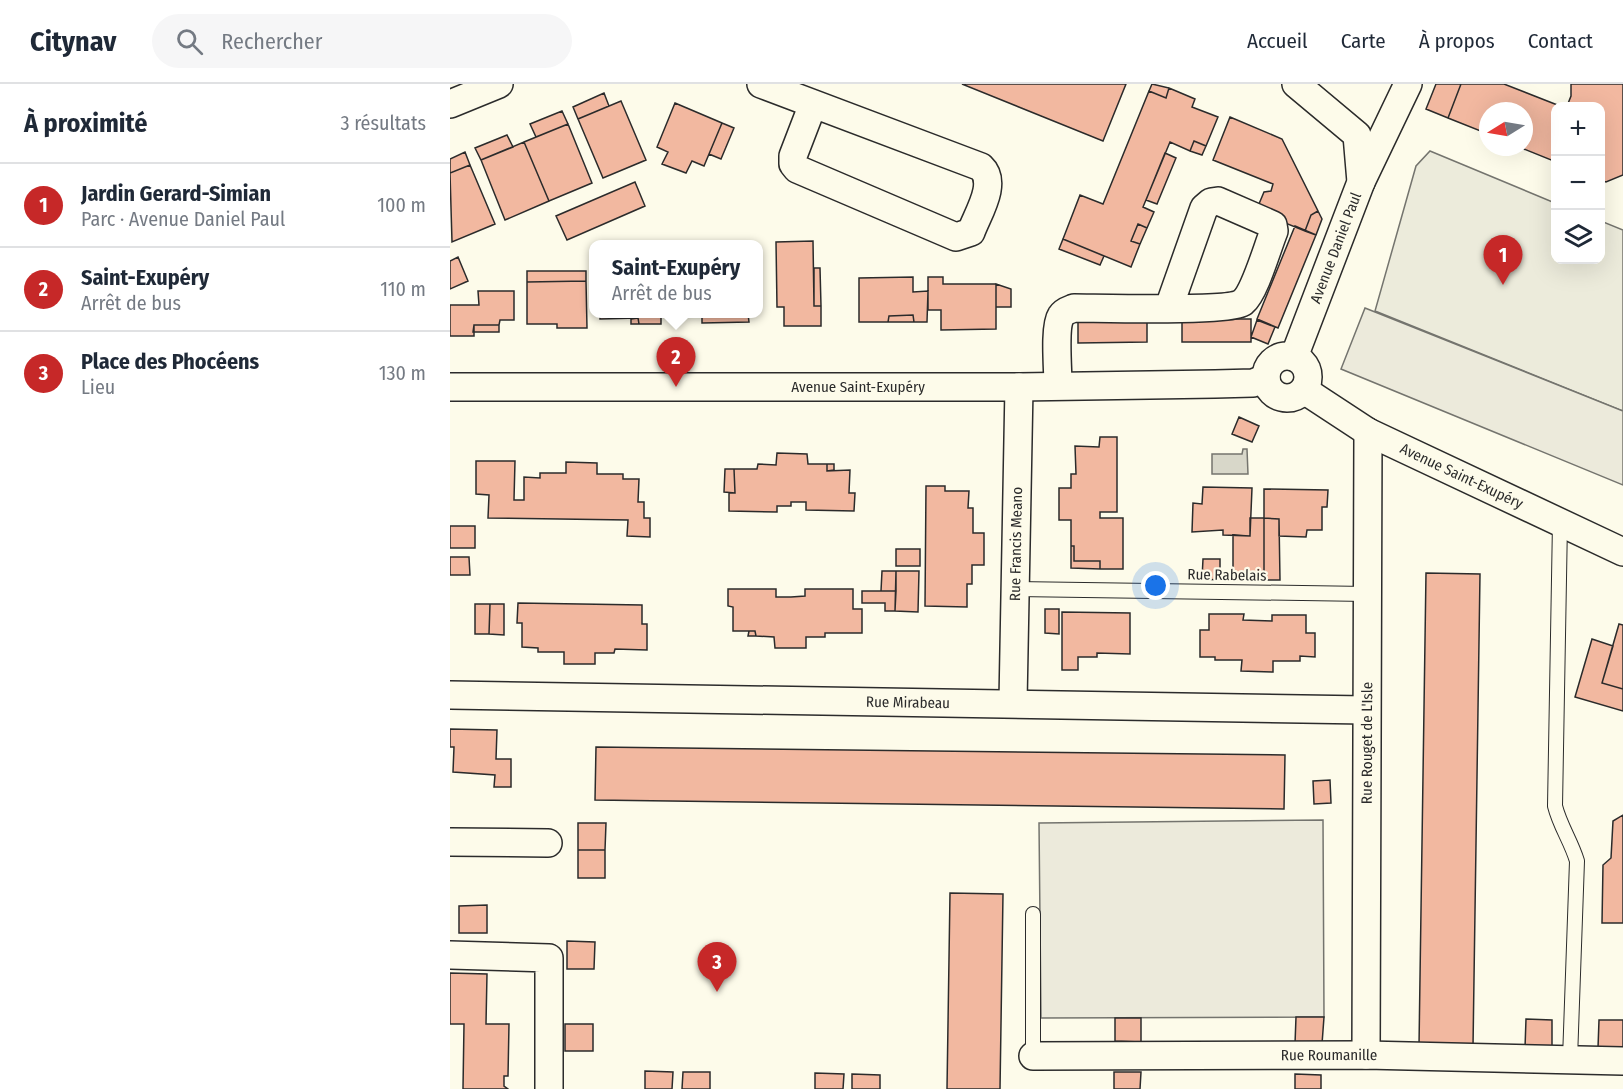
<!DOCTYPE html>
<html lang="fr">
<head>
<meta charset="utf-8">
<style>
	body { margin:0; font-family:"Fira Sans Condensed",sans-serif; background:#f6f6f7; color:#1f2937 }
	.controls { position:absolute; right:18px; top:18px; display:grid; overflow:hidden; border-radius:12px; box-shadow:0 6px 24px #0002 }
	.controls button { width:54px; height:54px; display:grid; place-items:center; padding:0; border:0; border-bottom:2px solid #e0e1e3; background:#fff; color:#1f2937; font:30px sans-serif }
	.compass { position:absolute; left:1029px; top:18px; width:54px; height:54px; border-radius:50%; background:#fff; box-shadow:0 6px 24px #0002; rotate:259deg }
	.you { position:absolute; left:706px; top:502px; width:21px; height:21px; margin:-15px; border:4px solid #fff; border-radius:50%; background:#1a73e8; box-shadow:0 0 0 9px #1a73e833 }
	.badge { display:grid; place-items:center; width:39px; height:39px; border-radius:50%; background:#c62828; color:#fff; font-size:20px; font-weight:700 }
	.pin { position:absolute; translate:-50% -50px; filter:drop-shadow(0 2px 3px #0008) }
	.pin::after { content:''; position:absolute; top:32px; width:21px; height:18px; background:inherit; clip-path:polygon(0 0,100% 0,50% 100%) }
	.popup { position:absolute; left:139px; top:156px; width:174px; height:78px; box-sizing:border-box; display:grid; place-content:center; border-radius:12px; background:#fff; filter:drop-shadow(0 2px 4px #0005); font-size:20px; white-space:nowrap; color:#747a83 }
	.popup b { font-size:22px; color:#1f2937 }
	.popup::after { content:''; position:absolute; left:50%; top:100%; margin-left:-12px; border:12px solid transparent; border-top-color:#fff }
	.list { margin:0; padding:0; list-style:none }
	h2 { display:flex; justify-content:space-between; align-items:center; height:78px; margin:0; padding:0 24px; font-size:26px }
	h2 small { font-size:20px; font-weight:400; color:#747a83 }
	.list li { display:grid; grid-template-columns:39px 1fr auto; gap:18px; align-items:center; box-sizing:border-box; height:84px; padding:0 24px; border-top:2px solid #e0e1e3 }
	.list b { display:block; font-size:22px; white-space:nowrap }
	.list p { margin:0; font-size:20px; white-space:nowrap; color:#747a83 }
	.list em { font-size:20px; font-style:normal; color:#747a83 }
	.icon { flex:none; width:33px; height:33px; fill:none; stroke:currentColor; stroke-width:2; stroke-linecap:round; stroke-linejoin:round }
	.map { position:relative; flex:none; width:1173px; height:1005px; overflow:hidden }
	header { display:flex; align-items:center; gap:36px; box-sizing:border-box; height:84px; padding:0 30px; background:#fff; border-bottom:2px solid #e0e1e3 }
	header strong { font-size:28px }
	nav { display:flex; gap:33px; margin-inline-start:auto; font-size:21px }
	.search { width:420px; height:54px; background:#f6f6f7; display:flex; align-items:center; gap:15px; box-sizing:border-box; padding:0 21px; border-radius:33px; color:#747a83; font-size:22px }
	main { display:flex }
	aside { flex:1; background:#fff }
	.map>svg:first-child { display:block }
	.green { fill:#ecebdb; stroke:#74746e; stroke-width:1.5 }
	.parking { fill:#eceadb; stroke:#74746e; stroke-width:1.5 }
	.water { fill:#d8d7c9; stroke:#74746e; stroke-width:1.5 }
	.building { fill:#f2b8a0; stroke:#2b2b2b; stroke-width:1.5 }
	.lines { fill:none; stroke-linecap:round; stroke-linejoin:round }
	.service-casing { stroke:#2b2b2b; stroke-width:16 }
	.minor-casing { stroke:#2b2b2b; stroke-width:30 }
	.service { stroke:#fdfbea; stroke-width:14 }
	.minor { stroke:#fdfbea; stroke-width:27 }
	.labels { text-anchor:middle; stroke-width:4.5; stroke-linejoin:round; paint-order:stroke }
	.street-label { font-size:15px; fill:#2b2b2b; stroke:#fdfbea }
</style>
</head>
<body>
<header>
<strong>Citynav</strong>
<div class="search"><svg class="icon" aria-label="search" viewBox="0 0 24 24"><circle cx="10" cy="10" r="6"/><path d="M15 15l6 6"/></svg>Rechercher</div>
<nav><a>Accueil</a><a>Carte</a><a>À propos</a><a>Contact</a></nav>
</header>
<main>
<aside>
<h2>À proximité<small>3 résultats</small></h2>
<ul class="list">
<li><span class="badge">1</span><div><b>Jardin Gerard-Simian</b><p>Parc · Avenue Daniel Paul</p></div><em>100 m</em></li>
<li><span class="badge">2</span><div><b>Saint-Exupéry</b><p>Arrêt de bus</p></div><em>110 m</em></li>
<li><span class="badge">3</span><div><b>Place des Phocéens</b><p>Lieu</p></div><em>130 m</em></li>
</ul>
</aside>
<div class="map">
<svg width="1173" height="1005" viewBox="0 0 1173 1005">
	<rect width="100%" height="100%" fill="#fdfbea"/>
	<path class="green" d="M980,67L1105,119L1106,176H1150L1151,137L1173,146V327L925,227L966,82Z"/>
	<path class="parking" d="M915,224L1173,327V401L891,285Z
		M873,736L874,933L591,934L589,739Z"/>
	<path class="water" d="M793,365H797L798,390H762V370H792Z"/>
	<path class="building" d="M512,0H676L653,57Z
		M702,0L719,4L716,14L699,7Z
		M986,0H1011L998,34L976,25Z
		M1011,0H1054L1110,22H1106V78L1069,63H1074V27H1038V50L998,34Z
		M1121,0H1173V91L1156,98L1150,96V22H1117L1121,12Z
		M719,4L745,15L742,23L768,33L756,62L744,57L740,67L720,58L693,123L704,128L697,144L688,140L681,157L690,160L681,183L613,155L630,111L653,120L699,7L716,14Z
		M154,9L159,22L128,35L123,23Z
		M171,17L196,76L153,94L128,35Z
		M225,19L272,39L254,82L242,77L236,89L212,80L218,68L207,63Z
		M112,27L118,40L86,53L80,40Z
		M780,33L832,55L868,127L861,131L855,147L806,127L814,108L821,107L823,100L763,76Z
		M272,39L284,44L271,75L259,70Z
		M118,40L142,99L99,117L74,58Z
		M57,51L63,63L31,76L25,64Z
		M744,57L756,62L752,71L740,67Z
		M74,58L99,117L55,136L31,76Z
		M15,68L20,81L0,89V75Z
		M715,69L726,74L707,120L696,116Z
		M20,81L45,140L2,158L0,89Z
		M185,98L195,122L117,156L106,132Z
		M868,127L872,135L866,151L855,147L861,131Z
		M688,140L697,144L690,160L681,157Z
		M845,142L866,151L828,244L807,235Z
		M613,155L654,172L650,181L609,165Z
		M363,157L364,222H371V242H334V223H327L326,158Z
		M8,173L18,197L0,205V177Z
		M364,184H370L371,222H364Z
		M77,187H136V197L77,198Z
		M463,193V208L478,207L477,238H464L463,231L439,232L438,238H409V194Z
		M478,193H493V200H546V245L491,246V226H478Z
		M136,197L137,244H107V240H77V198Z
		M546,200L561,205V223H546Z
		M28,207H64V236H50L49,241H24V252H0V221H29Z
		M150,230H211V240H189L188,234L150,235Z
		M233,230H298L299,238L252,239V230Z
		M463,231L464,238H438L439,232Z
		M188,234L189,240H181V235Z
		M697,235V258L628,259V236Z
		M732,235H801V258H732Z
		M807,236L825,243L818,260L801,253Z
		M24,241H49V248H23Z
		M789,333L809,342L802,358L782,350Z
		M650,353H667V428H650V434H673V485H650V477H624V462H621V436H609V404H621V390H626L625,362L649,363Z
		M327,369L357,370L358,380H377V387L400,386L399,409H405L404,427L356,426V418H341V422H327V428L279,427V409H285L284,385H307L308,380L326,381Z
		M26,377H65L64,416H74V393L90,394V389H116V378L147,379V390H173V395H189L188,418H194V434H200V453L177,452L178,436L38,434L39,411L26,410Z
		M377,380H384V386L377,387Z
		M275,385H284L285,409L274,408Z
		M476,402H495V407H519L518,424H523V449H534V481H522V500H517V523L475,522Z
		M753,403L802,404L800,452L773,451V446L742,448L743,419L752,420Z
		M814,405L878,406L877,423H872V446H857L856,453L829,452V435L814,434Z
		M800,434H814V496H783V451L800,452Z
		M814,434L829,435L830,496H814Z
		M0,442H25V464H0Z
		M621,462H624V477H650V485L621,484Z
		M446,465H470V482H446Z
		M0,473H19L20,491H0Z
		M753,475H770V496L752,495Z
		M432,487H446V507H431Z
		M446,487H469L468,528L445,527Z
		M976,489L1030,490L1023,963L969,962Z
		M278,505H326V513H341L355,512V505H403V525H412V549H375V553H356V564H325L324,553L306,552L305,547H283V523L278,522Z
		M412,507H446L445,527H435V519H412Z
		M68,519L192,521V540H197V566L165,565L164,569H145V580H114V568H88V564L72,563V539H67Z
		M25,520H40L39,550H25Z
		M40,520H54V551L39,550Z
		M595,525H609V550L595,549Z
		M612,528L680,529V570L647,569V573H628V586H612Z
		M759,530H794L793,536L822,537V531H856V549H865V573L850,572V577H823V588L791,587L792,576H765V573H750V546H759Z
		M1169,540L1173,541V605L1152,599Z
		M299,547H305L306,552H298Z
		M1142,555L1163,562L1152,599L1173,605V627L1125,613Z
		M0,645L47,646L46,675H61V703H44L45,691L3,688L4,663H0Z
		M146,663L835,671L834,725L145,716Z
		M880,696L881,719L864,720L863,697Z
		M1173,731V839H1152L1153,781L1161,774L1163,737Z
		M128,739H156L155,766H128Z
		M128,766H155V794H128Z
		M500,809L553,810L550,1005H497Z
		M37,821V849H9V822Z
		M117,857L145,858L144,885H117Z
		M0,889L37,890L36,940H59L58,992H54V1002L58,1005H13L14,940H0Z
		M846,933H874L872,960H845Z
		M665,934H691V958L665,957Z
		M1076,935L1102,936V964H1075Z
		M1149,936H1173V965L1148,964Z
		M115,940H143V967H115Z
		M195,987L223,988L222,1005H195Z
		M233,988H260V1005H232Z
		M664,988H691L690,1005H664Z
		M365,989L394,990L393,1005H365Z
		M402,990L430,991V1005H402Z
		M845,990L871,991V1005H845Z"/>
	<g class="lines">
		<g class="service-casing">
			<path id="service" d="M1110,438L1105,722C1110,742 1121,757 1127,777L1120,975
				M565,505L917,510
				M583,830V972"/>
		</g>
		<g class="minor-casing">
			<g id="minor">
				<path d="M311,0L531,83C548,99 528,129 521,148L506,153L347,85L343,80V72L363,20"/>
				<path d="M0,20L49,0"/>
				<path d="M911,98L958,0"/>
				<circle cx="837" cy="293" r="21"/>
				<path id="s1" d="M844,273L911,98L907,51L846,0"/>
				<path d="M608,301C608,286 604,243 611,232C614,227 619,226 624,224C649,224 780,228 793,218C805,208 817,164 824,147L823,141L768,117L761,118L754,124L719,223"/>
				<path id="s2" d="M0,303H569L765,300L803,299L816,294"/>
				<path id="s3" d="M854,306L918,348L1173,468"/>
				<path id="s4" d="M0,611L916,626"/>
				<path id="s5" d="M563,618L569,303"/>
				<path d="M0,758L98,759"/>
				<path d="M0,871L99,874V1005"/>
				<path id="s6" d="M916,971L918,348"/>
				<path id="s7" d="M583,972L916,971L1173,977"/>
			</g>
		</g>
		<use href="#service" class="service"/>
		<use href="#minor" class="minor"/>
	</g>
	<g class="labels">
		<g class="street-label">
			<text dy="5" stroke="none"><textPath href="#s1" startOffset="117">Avenue Daniel Paul</textPath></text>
			<text dy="5" stroke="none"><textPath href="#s2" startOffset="408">Avenue Saint-Exupéry</textPath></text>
			<text dy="5" stroke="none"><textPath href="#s3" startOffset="180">Avenue Saint-Exupéry</textPath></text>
			<text dy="5" stroke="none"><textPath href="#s5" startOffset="158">Rue Francis Meano</textPath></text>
			<text transform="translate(777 491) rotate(1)" y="5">Rue Rabelais</text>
			<text dy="5" stroke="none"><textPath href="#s4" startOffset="458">Rue Mirabeau</textPath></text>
			<text dy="5" stroke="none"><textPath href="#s6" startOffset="312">Rue Rouget de L'Isle</textPath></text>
			<text dy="5" stroke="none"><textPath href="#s7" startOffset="296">Rue Roumanille</textPath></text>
		</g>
	</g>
</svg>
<div class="controls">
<button>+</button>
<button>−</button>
<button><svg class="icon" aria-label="layers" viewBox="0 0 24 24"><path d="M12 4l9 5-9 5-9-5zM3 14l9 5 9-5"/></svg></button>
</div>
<svg class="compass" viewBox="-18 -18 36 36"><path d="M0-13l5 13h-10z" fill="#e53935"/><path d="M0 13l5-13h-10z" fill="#747a83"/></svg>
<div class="you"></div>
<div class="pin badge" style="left:1053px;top:201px">1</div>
<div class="pin badge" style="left:226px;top:303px">2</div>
<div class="popup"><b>Saint-Exupéry</b>Arrêt de bus</div>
<div class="pin badge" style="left:267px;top:908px">3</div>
</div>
</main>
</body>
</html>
